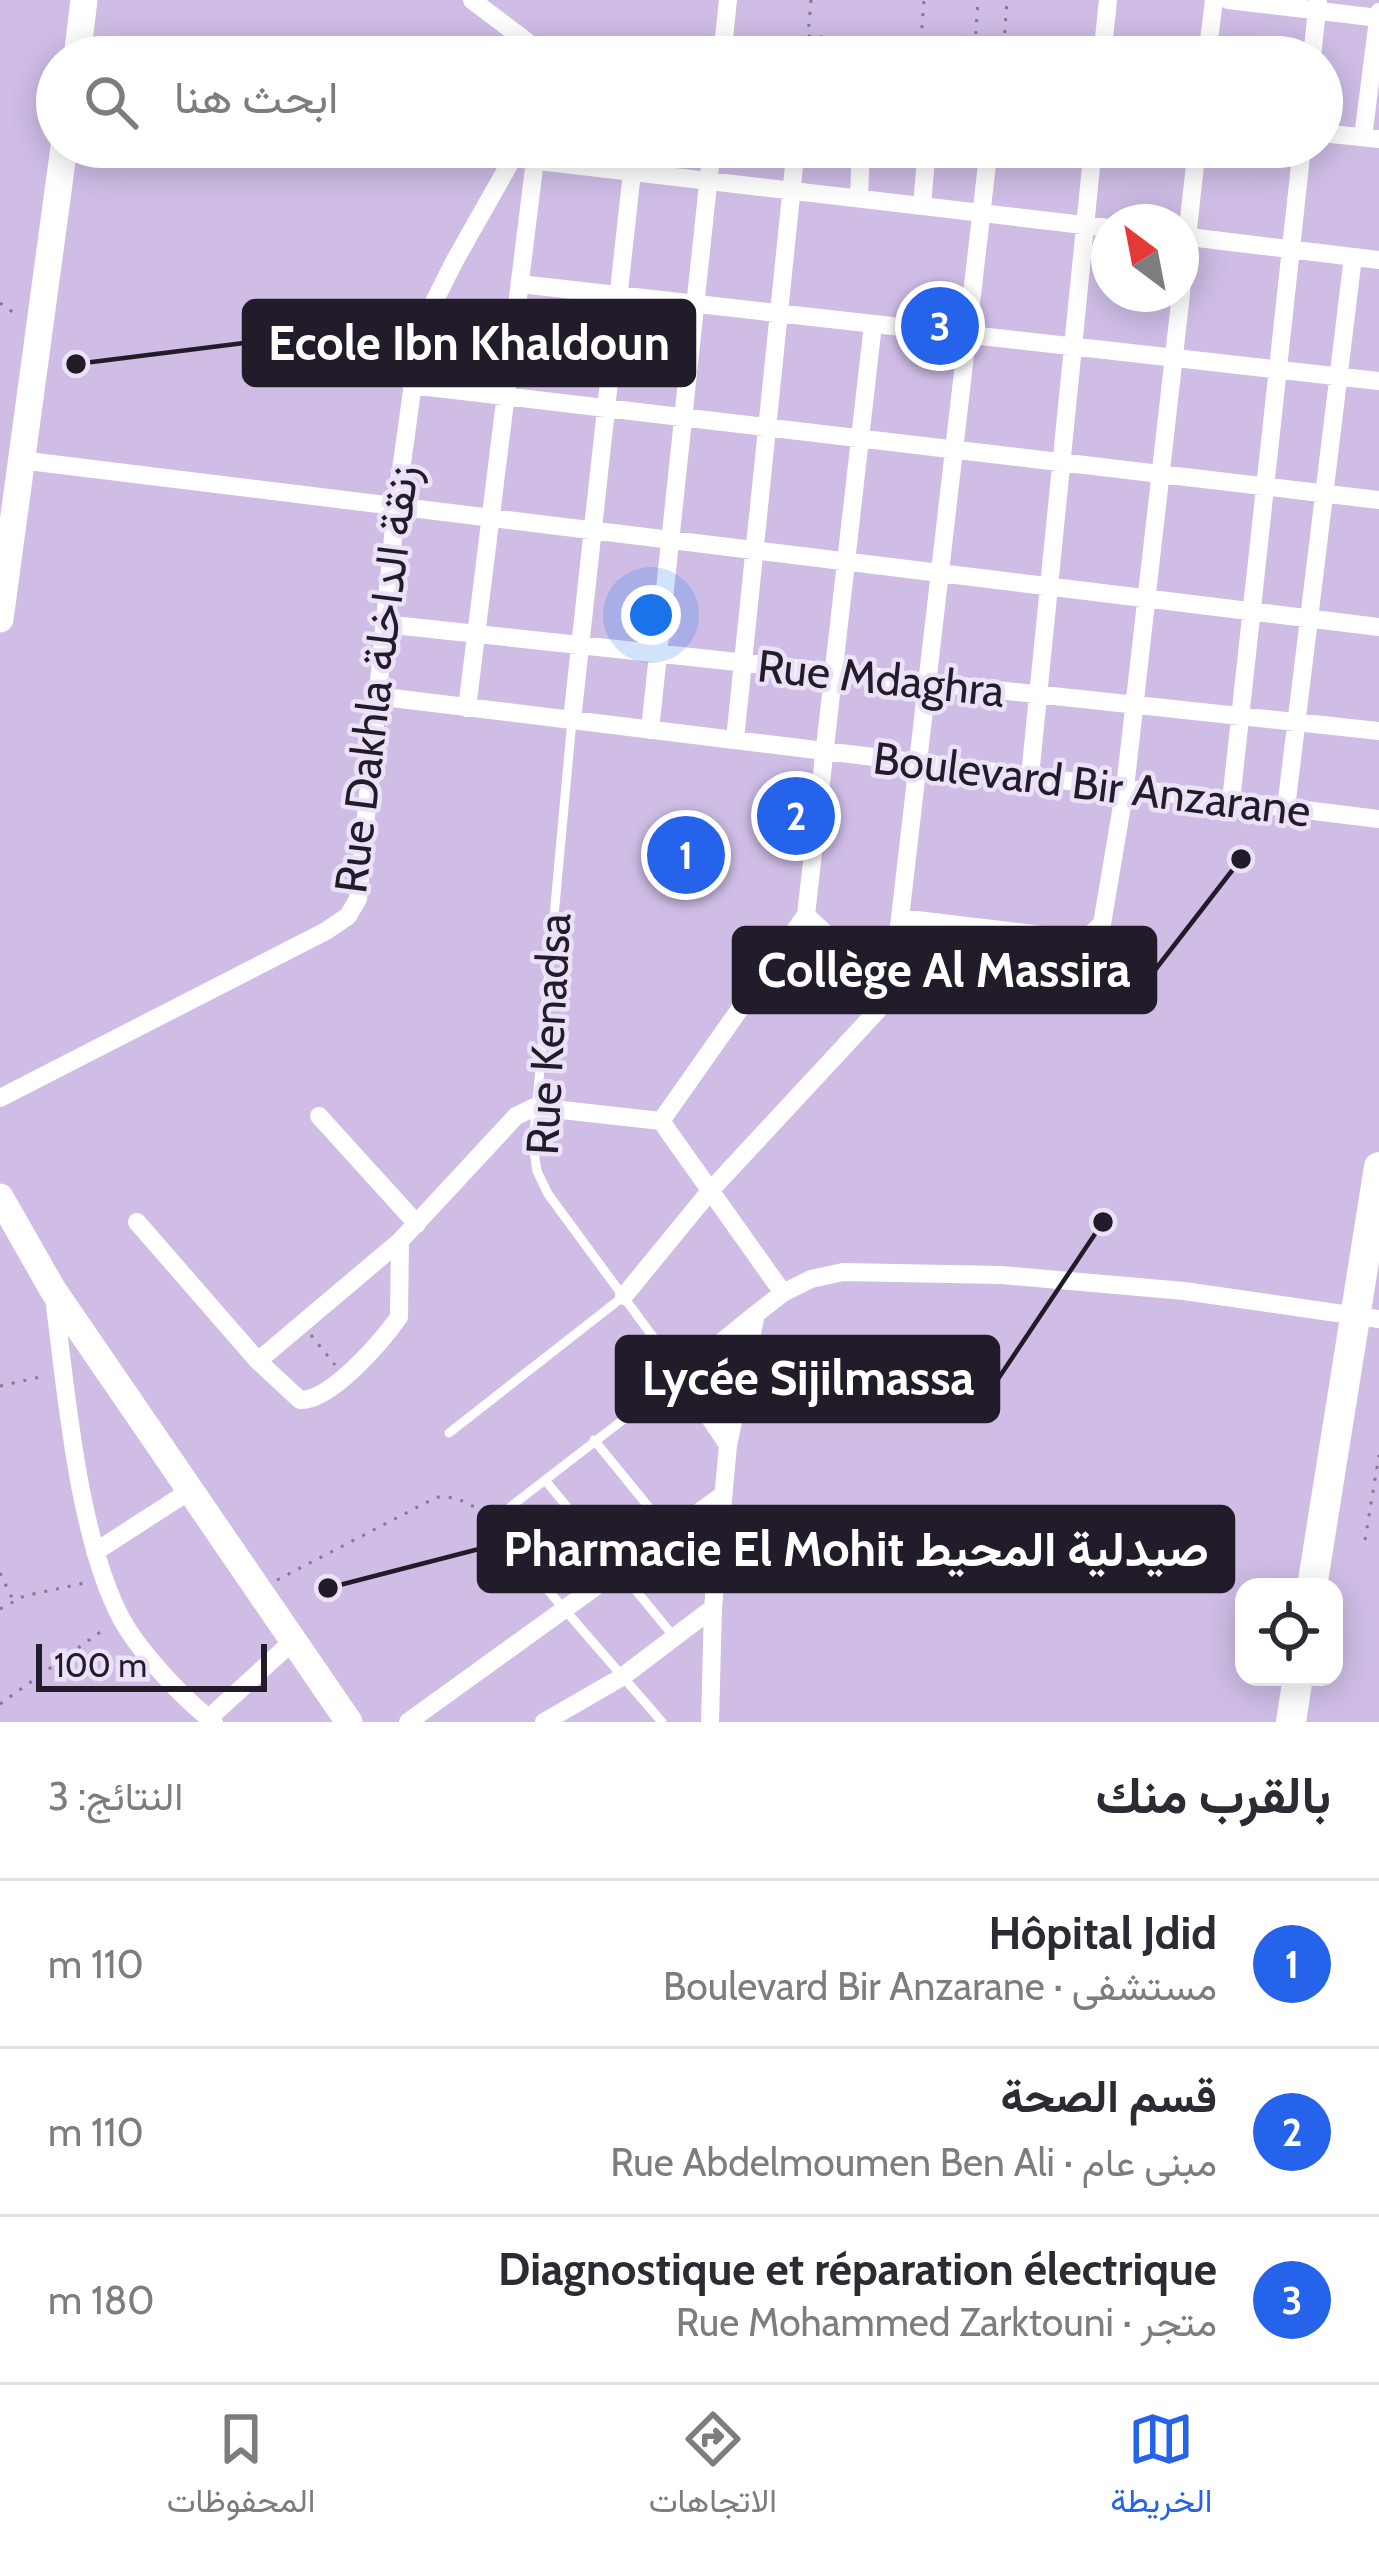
<!DOCTYPE html>
<html lang="ar">
<head>
<meta charset="utf-8">
<style>
	body { margin:0; font-family:Cabin,Vazirmatn,sans-serif; background:#f7f7f7; color:#2b2b33; direction:rtl }
	.controls { position:absolute; right:36px; bottom:36px; display:grid; overflow:hidden; border-radius:24px; box-shadow:0 6px 30px #0003 }
	.controls button { width:108px; height:108px; display:grid; place-items:center; padding:0; border:0; border-bottom:3px solid #e1e1e2; background:#fff; color:#2b2b33; font:60px sans-serif }
	.compass { position:absolute; left:1091px; top:204px; width:108px; height:108px; border-radius:50%; background:#fff; box-shadow:0 6px 30px #0003; rotate:328deg }
	.scale { position:absolute; left:36px; bottom:30px; width:231px; box-sizing:border-box; padding-left:12px; border:6px solid #221b2a; border-top:0; font-size:33px; line-height:42px; white-space:nowrap; color:#221b2a; -webkit-text-stroke:9px #ebe2f7; paint-order:stroke }
	.you { position:absolute; left:651px; top:615px; width:42px; height:42px; margin:-30px; border:9px solid #fff; border-radius:50%; background:#1a73e8; box-shadow:0 0 0 18px #1a73e833 }
	.badge { display:grid; place-items:center; width:78px; height:78px; border-radius:50%; background:#2563eb; color:#fff; font-size:39px; font-weight:700 }
	.pin { position:absolute; translate:-50% -50%; border:6px solid #fff; box-shadow:0 3px 12px #0006 }
	.list { margin:0; padding:0; list-style:none }
	h2 { display:flex; justify-content:space-between; align-items:center; height:156px; margin:0; padding:0 48px; font-size:51px }
	h2 small { font-size:39px; font-weight:400; color:#7c7c81 }
	.list li { display:grid; grid-template-columns:78px 1fr auto; gap:36px; align-items:center; box-sizing:border-box; height:168px; padding:0 48px; border-top:3px solid #e1e1e2 }
	.list b { display:block; font-size:45px; white-space:nowrap }
	.list p { margin:0; font-size:39px; white-space:nowrap; color:#7c7c81 }
	.list em { font-size:39px; font-style:normal; color:#7c7c81 }
	.icon { flex:none; width:66px; height:66px; fill:none; stroke:currentColor; stroke-width:2; stroke-linecap:round; stroke-linejoin:round }
	.map { position:relative; flex:none; width:1379px; height:1722px; overflow:hidden; direction:ltr }
	.search { position:absolute; background:#fff; box-shadow:0 6px 30px #0003; left:36px; right:36px; top:36px; height:132px; display:flex; align-items:center; gap:30px; box-sizing:border-box; padding:0 42px; border-radius:66px; color:#7c7c81; font-size:45px }
	.sheet { height:660px; background:#fff }
	nav { display:flex; justify-content:space-around; align-items:center; box-sizing:border-box; height:168px; border-top:3px solid #e1e1e2; background:#fff; font-size:33px; color:#7c7c81 }
	nav a { display:grid; justify-items:center; gap:6px }
	nav .on { color:#2563eb }
	.map>svg:first-child { display:block }
	.lines { fill:none; stroke-linecap:round; stroke-linejoin:round }
	.path { stroke:#857896; stroke-width:3; stroke-dasharray:3 9; stroke-linecap:butt }
	.lane { stroke:#fff; stroke-width:9 }
	.street { stroke:#fff; stroke-width:18 }
	.secondary { stroke:#fff; stroke-width:27 }
	.primary { stroke:#fff; stroke-width:30 }
	.labels { text-anchor:middle; stroke-width:9; stroke-linejoin:round; paint-order:stroke }
	.street-label { font-size:45px; fill:#221b2a; stroke:#ebe2f7 }
	.leader { fill:none; stroke:#221b2a; stroke-width:4.5 }
	.callout-dot { fill:#221b2a; stroke:#ebe2f7; stroke-width:4.5 }
	.callout { fill:#221b2a; stroke:#221b2a; stroke-width:4.5 }
	.callout-label { font-size:48px; text-anchor:middle; font-weight:bold; fill:#fff }
</style>
</head>
<body>
<div class="map">
<svg width="1379" height="1722" viewBox="0 0 1379 1722">
	<rect width="100%" height="100%" fill="#cfbde6"/>
	<g class="lines">
		<path class="path" d="M811,0L808,36L1003,50
			M921,40L924,0
			M975,46L978,0
			M1003,57L1007,0
			M0,303L18,316
			M265,332L327,343L398,377
			M311,1335L335,1365
			M0,1386L45,1376
			M1365,1540L1379,1455
			M0,1573L13,1600
			M277,1580L437,1497L456,1498L489,1514
			M0,1609L24,1596L89,1582
			M0,1704L106,1628"/>
		<path class="lane" d="M572,720L533,1145L537,1171L548,1194L681,1375L505,1511L500,1522L507,1543L662,1722
			M449,1433L624,1296
			M594,1440L670,1533
			M545,1480L675,1638"/>
		<path class="street" d="M472,0L526,41L540,57
			M1228,0L1379,18
			M722,57L728,0
			M1102,57L1108,0
			M1207,57L1214,0
			M1312,57L1318,0
			M1322,133L1379,139
			M1363,137L1379,12
			M513,158L1109,228
			M859,198L861,147
			M922,206L927,147
			M1181,236L1379,260
			M520,284L1379,381
			M1181,292L1197,147
			M411,385L1379,500
			M20,460L1379,627
			M384,624L1379,731
			M376,696L1379,819
			M467,708L535,160
			M572,720L632,172
			M650,730L712,147
			M735,740L796,147
			M1030,776L1093,147
			M1231,801L1302,147
			M1286,808L1353,257
			M806,915L891,996
			M900,918L1075,939L1090,935L1102,924L1125,788L1181,294
			M891,996L989,147
			M0,1098L326,931L348,916L358,899L396,506L418,348L433,304L454,262L519,147
			M319,1116L417,1224
			M137,1222L258,1361L400,1241L516,1116L535,1107L661,1121
			M783,1293L661,1121L806,915L873,324
			M624,1296L710,1191L891,996
			M54,1297C66,1391 78,1538 122,1620C140,1652 184,1700 214,1722
			M258,1361L300,1400C331,1401 382,1341 399,1317L400,1241
			M728,1445L756,1314L783,1293L811,1279L843,1272L1001,1275L1184,1291L1379,1319
			M95,1552L191,1490
			M208,1719L294,1640
			M408,1722L720,1497
			M544,1722L622,1677L713,1608
			M710,1722L713,1608L728,1445L681,1375L756,1314"/>
		<path class="secondary" d="M77,57L84,0
			M0,619L64,147
			M0,1197L53,1290L349,1722"/>
		<path class="primary" d="M1312,1587L1379,1167
			M1291,1722L1298,1677"/>
	</g>
	<g class="labels">
		<g class="street-label">
			<text transform="translate(881 678) rotate(6)" y="16">Rue Mdaghra</text>
			<text transform="translate(376 679) rotate(-83)" y="16">Rue Dakhla زنقة الداخلة</text>
			<text transform="translate(1092 784) rotate(7)" y="16">Boulevard Bir Anzarane</text>
			<text transform="translate(548 1034) rotate(-87)" y="16">Rue Kenadsa</text>
		</g>
	</g>
	<path class="leader" d="M76 364L244 343M1241 859L1155 970M1103 1222L998 1379M328 1588L479 1549"/>
	<g class="callout-dot">
		<circle cx="76" cy="364" r="12"/>
		<circle cx="1241" cy="859" r="12"/>
		<circle cx="1103" cy="1222" r="12"/>
		<circle cx="328" cy="1588" r="12"/>
	</g>
	<g class="callout">
		<rect x="244" y="301" width="450" height="84" rx="12"/>
		<rect x="734" y="928" width="421" height="84" rx="12"/>
		<rect x="617" y="1337" width="381" height="84" rx="12"/>
		<rect x="479" y="1507" width="754" height="84" rx="12"/>
	</g>
	<g class="callout-label">
		<text x="469" y="360">Ecole Ibn Khaldoun</text>
		<text x="944" y="987">Collège Al Massira</text>
		<text x="808" y="1395">Lycée Sijilmassa</text>
		<text x="856" y="1566">Pharmacie El Mohit صيدلية المحيط</text>
	</g>
</svg>
<div class="controls">
<button><svg class="icon" aria-label="locate" viewBox="0 0 24 24"><circle cx="12" cy="12" r="6"/><path d="M12 2v4M12 18v4M2 12h4M18 12h4"/></svg></button>
</div>
<svg class="compass" viewBox="-18 -18 36 36"><path d="M0-13l5 13h-10z" fill="#e53935"/><path d="M0 13l5-13h-10z" fill="#7c7c81"/></svg>
<div class="scale">100 m</div>
<div class="you"></div>
<div class="pin badge" style="left:686px;top:855px">1</div>
<div class="pin badge" style="left:796px;top:816px">2</div>
<div class="pin badge" style="left:940px;top:326px">3</div>
<div class="search"><svg class="icon" aria-label="search" viewBox="0 0 24 24"><circle cx="10" cy="10" r="6"/><path d="M15 15l6 6"/></svg>ابحث هنا</div>
</div>
<section class="sheet">
<h2>بالقرب منك<small>النتائج: 3</small></h2>
<ul class="list">
<li><span class="badge">1</span><div><b>Hôpital Jdid</b><p>مستشفى · Boulevard Bir Anzarane</p></div><em>110 m</em></li>
<li><span class="badge">2</span><div><b>قسم الصحة</b><p>مبنى عام · Rue Abdelmoumen Ben Ali</p></div><em>110 m</em></li>
<li><span class="badge">3</span><div><b>Diagnostique et réparation électrique</b><p>متجر · Rue Mohammed Zarktouni</p></div><em>180 m</em></li>
</ul>
</section>
<nav>
<a class="on"><svg class="icon" aria-label="map" viewBox="0 0 24 24"><path d="M3 6l6-2 6 2 6-2v14l-6 2-6-2-6 2zM9 4v14M15 6v14"/></svg>الخريطة</a>
<a><svg class="icon" aria-label="directions" viewBox="0 0 24 24"><path d="M12 3l9 9-9 9-9-9zM9 14v-3h6M13 9l2 2-2 2"/></svg>الاتجاهات</a>
<a><svg class="icon" aria-label="saved" viewBox="0 0 24 24"><path d="M7 4h10v16l-5-4-5 4z"/></svg>المحفوظات</a>
</nav>
</body>
</html>
